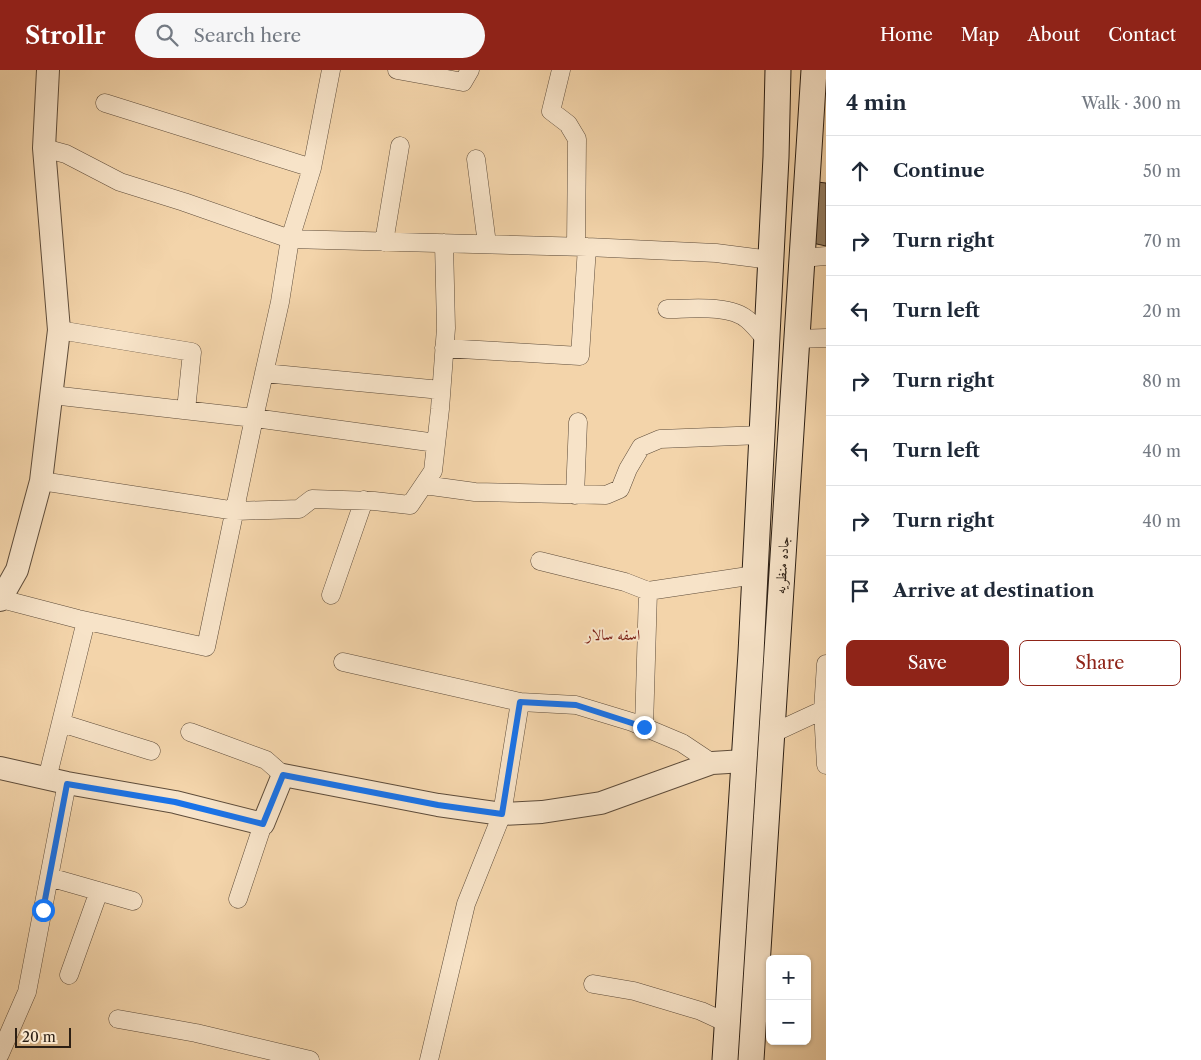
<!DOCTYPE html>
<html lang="en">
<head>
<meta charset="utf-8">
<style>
	body { margin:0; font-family:"Libre Caslon Text",Amiri,serif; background:#f6f6f7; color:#1f2937 }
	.controls { position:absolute; right:15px; bottom:15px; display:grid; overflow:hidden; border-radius:8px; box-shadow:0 1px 4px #0004 }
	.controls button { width:45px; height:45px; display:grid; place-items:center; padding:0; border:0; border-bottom:1px solid #e0e1e3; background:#fff; color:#1f2937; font:25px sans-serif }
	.scale { position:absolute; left:15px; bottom:12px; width:56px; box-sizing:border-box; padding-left:5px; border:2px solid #2c1f14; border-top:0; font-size:14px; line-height:18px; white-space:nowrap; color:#2c1f14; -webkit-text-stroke:4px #f7e3c8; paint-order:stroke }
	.stop { position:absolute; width:15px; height:15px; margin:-11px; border:4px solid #1a73e8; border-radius:50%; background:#fff }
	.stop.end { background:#1a73e8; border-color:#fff; box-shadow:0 1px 5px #0008 }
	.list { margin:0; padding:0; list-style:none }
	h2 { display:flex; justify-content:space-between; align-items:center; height:65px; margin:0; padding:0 20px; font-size:21px }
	h2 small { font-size:16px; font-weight:400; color:#747a83 }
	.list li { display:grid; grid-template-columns:32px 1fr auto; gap:15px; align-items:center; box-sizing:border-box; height:70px; padding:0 20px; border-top:1px solid #e0e1e3 }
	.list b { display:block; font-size:19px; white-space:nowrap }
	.list em { font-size:16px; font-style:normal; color:#747a83 }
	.actions { display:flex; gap:10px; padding:15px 20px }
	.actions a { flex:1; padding:11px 0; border:1px solid #8f2418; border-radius:8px; text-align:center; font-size:18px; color:#8f2418 }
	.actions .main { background:#8f2418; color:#fff }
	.icon { flex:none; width:28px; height:28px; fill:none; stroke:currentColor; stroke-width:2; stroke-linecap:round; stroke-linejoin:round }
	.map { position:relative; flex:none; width:826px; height:990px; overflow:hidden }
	header { display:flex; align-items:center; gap:30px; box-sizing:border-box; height:70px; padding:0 25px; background:#8f2418; color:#fff }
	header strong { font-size:24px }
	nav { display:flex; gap:28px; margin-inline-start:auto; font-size:18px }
	.search { width:350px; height:45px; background:#f6f6f7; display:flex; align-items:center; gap:12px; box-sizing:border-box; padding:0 18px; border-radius:28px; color:#747a83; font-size:19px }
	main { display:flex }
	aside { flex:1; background:#fff }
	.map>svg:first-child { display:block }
	.building { fill:#937d62; stroke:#2c1f14 }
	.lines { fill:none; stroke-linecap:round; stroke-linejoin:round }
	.minor-casing { stroke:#5e4c3a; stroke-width:19 }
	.tertiary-casing { stroke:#5e4c3a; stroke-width:24 }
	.secondary-casing { stroke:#2c1f14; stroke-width:27 }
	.minor { stroke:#f7e3c8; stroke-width:18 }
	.tertiary { stroke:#f7e3c8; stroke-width:22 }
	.secondary { stroke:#f7e3c8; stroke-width:25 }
	.route { stroke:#1a73e8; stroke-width:6 }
	.labels { text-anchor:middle; stroke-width:4; stroke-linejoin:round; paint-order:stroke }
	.street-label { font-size:14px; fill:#2c1f14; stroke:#f7e3c8 }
	.neighbourhood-label { font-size:15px; fill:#7a1f14; stroke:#f7e3c8 }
</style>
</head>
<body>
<header>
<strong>Strollr</strong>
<div class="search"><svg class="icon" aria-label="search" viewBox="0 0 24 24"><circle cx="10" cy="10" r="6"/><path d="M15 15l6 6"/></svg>Search here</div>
<nav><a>Home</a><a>Map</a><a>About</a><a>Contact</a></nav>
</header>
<main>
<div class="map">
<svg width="826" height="990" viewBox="0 0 826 990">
	<rect width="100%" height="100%" fill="#f3d4aa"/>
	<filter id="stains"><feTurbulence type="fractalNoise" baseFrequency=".004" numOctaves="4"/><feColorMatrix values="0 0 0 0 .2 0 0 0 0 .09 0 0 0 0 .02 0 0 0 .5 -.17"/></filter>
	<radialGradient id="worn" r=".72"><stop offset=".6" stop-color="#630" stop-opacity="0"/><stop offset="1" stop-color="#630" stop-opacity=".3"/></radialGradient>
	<path class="building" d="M817,112L826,113V176L803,171Z"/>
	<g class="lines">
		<g class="minor-casing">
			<path id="minor" d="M397,0L463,12L470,0
				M561,0L551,41L568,54L577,69L576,176
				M105,33L312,98
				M44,78L66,84L120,112L184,132L290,169L587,177L716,183L771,190
				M476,89L487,174
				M384,172L400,76
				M802,188L826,186
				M667,239C690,239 730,234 748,250C755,256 761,264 767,271
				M59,260L192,282L186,340
				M796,269L826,268
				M444,278L580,286L587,177
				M264,303L441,320
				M52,325L254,348L436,373
				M41,411L236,441L299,439L312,429L374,431L410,435L433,401L440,339L446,258L444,173
				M424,415L475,422L606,425L620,419L628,399L641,377L660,369L762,365
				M575,425L578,352
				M540,491L625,512L648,521L755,505
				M331,525L364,430
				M1,529L78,549L206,577L254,348L280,232L290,169L312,98L331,0
				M343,592L520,632L576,635L632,652L682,673L712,693
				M826,594L823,640L826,695
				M61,653L151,681
				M644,657L648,521
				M190,662L266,690L283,705
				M771,664L823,640
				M47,709L86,551
				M49,807L133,831
				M238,829L263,754
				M69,905L99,821
				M593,914L634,921L701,941L727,953
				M118,949L196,963L310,990
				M0,984L27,922L67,713
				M429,990L466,834L502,744L520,632"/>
		</g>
		<g class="tertiary-casing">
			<path id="tertiary" d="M0,530L17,500L41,411L59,260L44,78L48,0
				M0,698L67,713L175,732L263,754L283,705L438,735L502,744L542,742L601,733L712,693L744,691"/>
		</g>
		<g class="secondary-casing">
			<path id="secondary" d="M725,990L751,583L776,87L778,0
				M751,990L814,0"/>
		</g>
		<use href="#minor" class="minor"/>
		<use href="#tertiary" class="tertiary"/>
		<use href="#secondary" class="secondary"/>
	</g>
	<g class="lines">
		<path class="route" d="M43,840L67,714L175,732L263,754L283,705L438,735L502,744L520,632L576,635L644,657"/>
	</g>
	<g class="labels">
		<g class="street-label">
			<text transform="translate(782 495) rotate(-86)" y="5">جاده منظریه</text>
		</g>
		<g class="neighbourhood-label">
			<text x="613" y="570">اسفه سالار</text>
		</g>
	</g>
	<rect width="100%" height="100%" filter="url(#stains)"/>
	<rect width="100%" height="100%" fill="url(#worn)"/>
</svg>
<div class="controls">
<button>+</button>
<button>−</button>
</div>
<div class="scale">20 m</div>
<div class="stop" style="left:43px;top:840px"></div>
<div class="stop end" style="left:644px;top:657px"></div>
</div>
<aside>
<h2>4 min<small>Walk · 300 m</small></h2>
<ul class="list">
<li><svg class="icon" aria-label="ahead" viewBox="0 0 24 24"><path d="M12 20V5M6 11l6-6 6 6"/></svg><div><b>Continue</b></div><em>50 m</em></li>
<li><svg class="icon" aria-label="right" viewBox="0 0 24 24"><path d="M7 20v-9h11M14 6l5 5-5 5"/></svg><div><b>Turn right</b></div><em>70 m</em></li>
<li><svg class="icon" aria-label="left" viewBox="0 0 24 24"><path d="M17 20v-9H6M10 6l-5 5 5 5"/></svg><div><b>Turn left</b></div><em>20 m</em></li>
<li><svg class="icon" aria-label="right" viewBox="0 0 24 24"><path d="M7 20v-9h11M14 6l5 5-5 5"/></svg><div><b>Turn right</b></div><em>80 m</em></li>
<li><svg class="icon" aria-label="left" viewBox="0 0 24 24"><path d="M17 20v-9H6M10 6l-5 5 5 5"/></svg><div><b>Turn left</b></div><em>40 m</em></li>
<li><svg class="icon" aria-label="right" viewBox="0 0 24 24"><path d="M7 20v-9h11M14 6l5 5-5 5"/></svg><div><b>Turn right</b></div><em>40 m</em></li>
<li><svg class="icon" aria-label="arrive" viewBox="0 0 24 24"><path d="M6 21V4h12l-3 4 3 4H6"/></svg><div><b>Arrive at destination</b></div></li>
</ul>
<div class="actions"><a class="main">Save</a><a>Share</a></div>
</aside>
</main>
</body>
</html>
